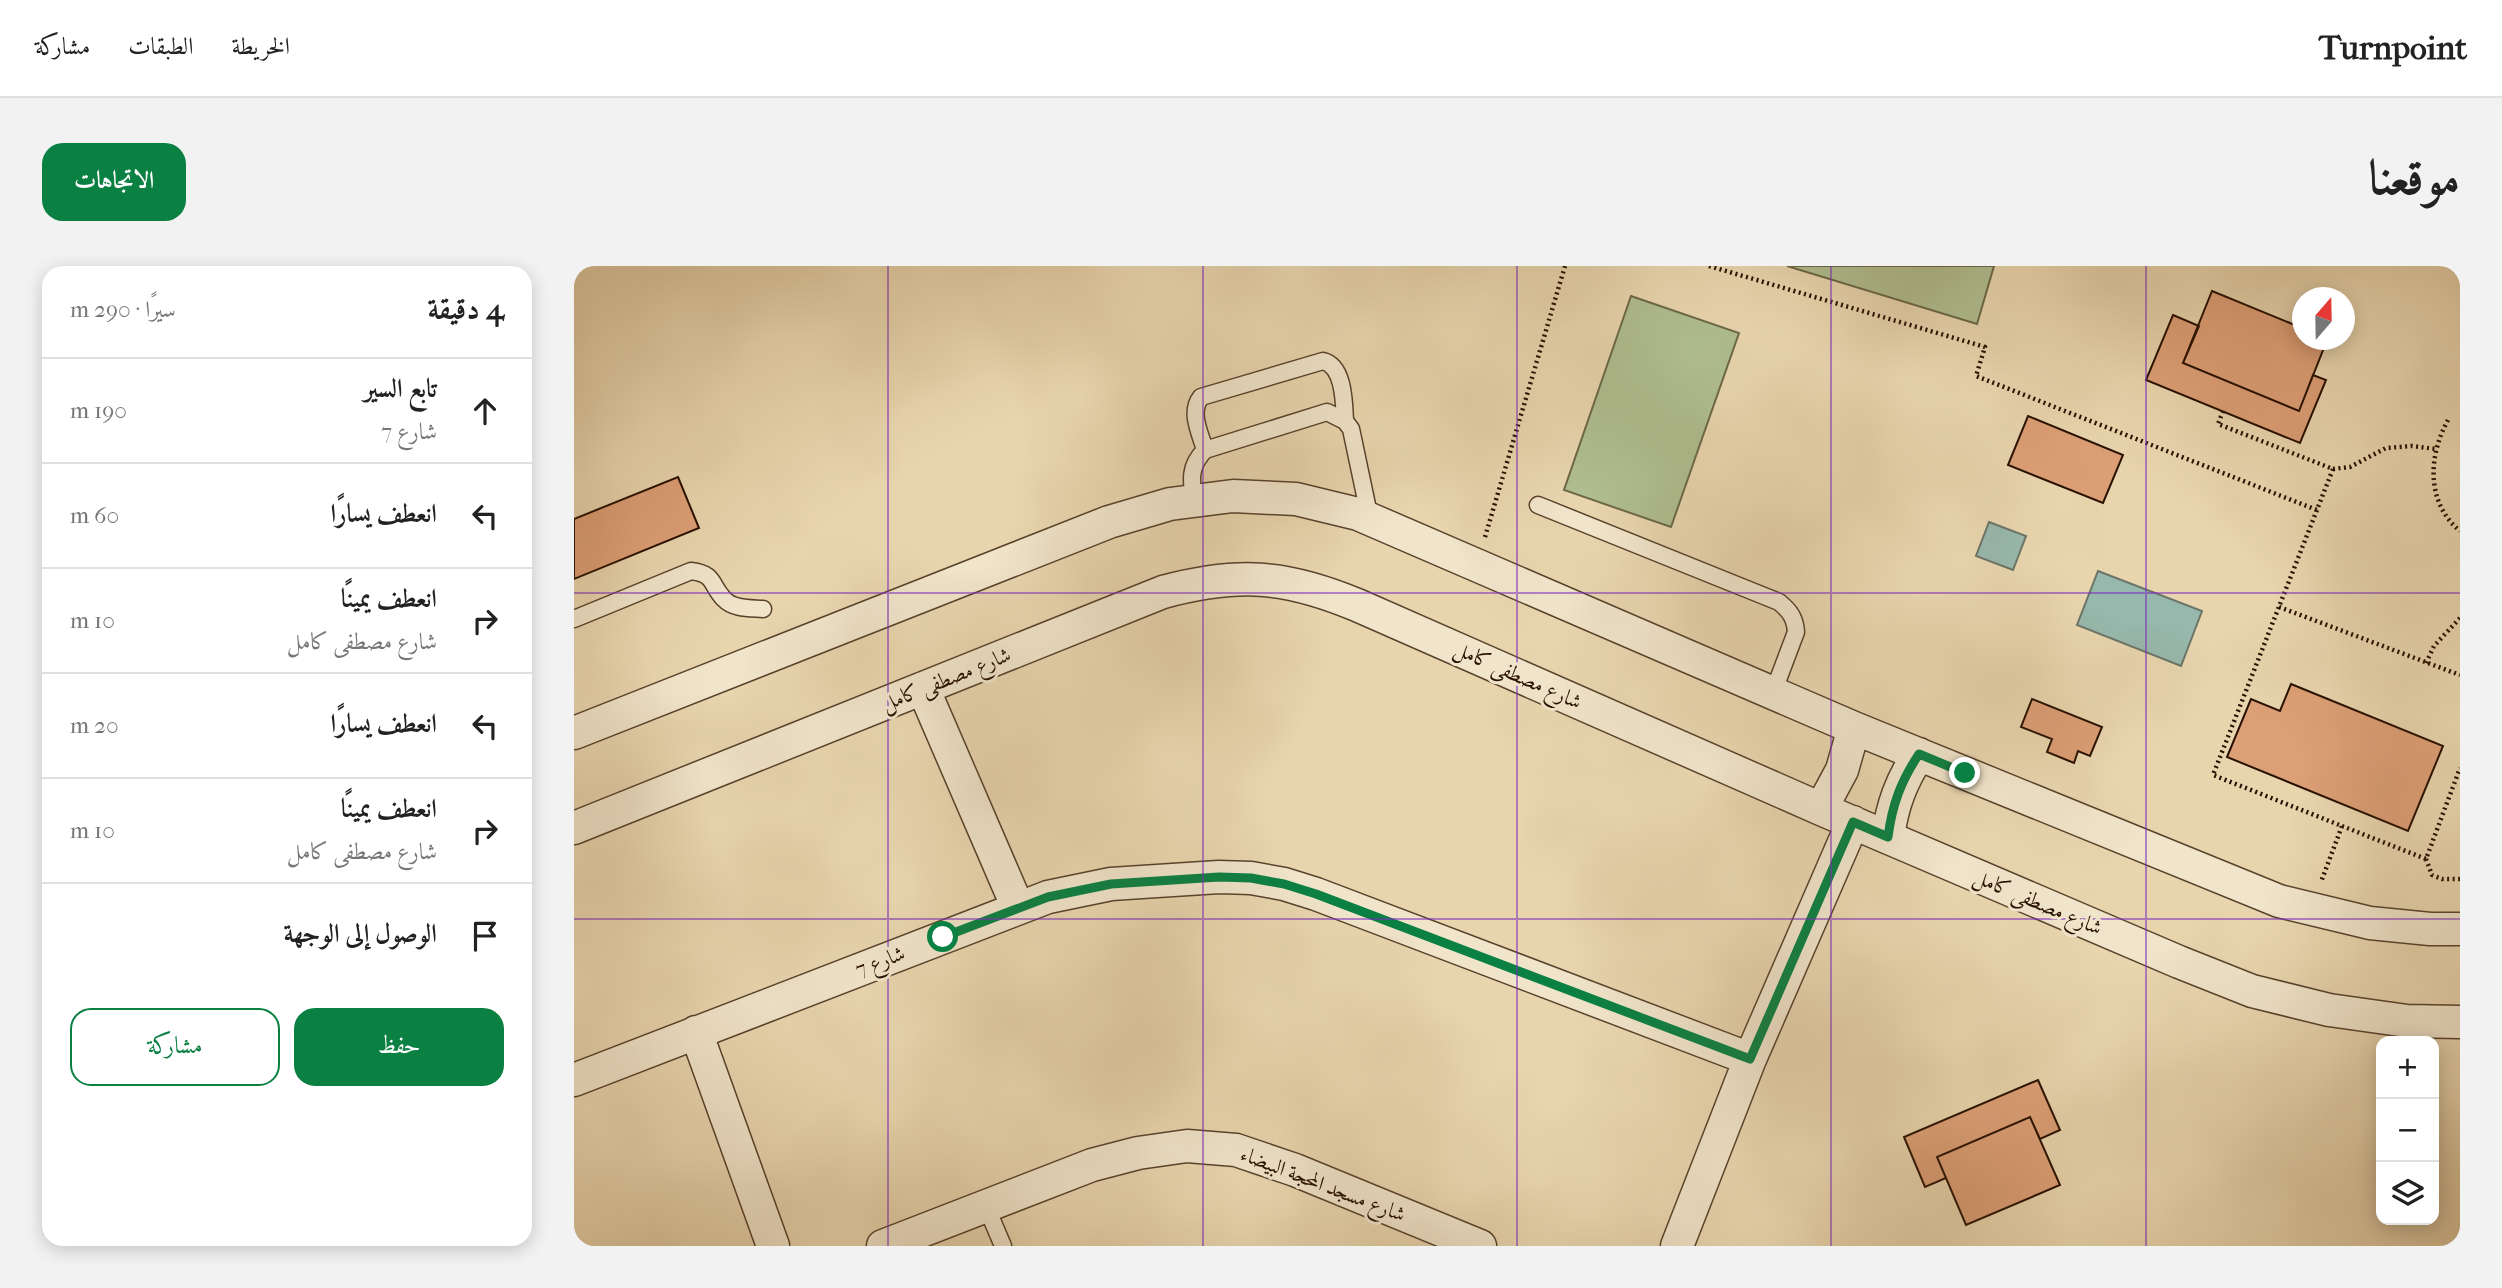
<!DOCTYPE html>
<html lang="ar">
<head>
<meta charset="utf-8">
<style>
	body { margin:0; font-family:"IM FELL French Canon",Amiri,serif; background:#f2f2f2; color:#222; direction:rtl }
	.controls { position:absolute; right:21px; bottom:21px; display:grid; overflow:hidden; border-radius:14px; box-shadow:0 4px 18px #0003 }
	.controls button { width:63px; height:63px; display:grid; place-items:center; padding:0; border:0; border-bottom:2px solid #e0e0e0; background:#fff; color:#222; font:35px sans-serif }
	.compass { position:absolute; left:1718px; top:21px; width:63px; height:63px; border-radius:50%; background:#fff; box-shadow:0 4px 18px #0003; rotate:20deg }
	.stop { position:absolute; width:21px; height:21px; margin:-16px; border:5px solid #0b8043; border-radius:50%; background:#fff }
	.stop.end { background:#0b8043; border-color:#fff; box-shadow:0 2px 7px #0008 }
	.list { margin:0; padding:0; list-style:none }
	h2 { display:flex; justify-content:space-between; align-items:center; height:91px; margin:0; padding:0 28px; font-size:30px }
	h2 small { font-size:23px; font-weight:400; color:#767676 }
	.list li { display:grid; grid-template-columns:46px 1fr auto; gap:21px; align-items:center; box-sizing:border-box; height:105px; padding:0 28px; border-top:2px solid #e0e0e0 }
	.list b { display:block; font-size:26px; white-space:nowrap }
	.list p { margin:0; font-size:23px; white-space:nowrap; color:#767676 }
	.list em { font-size:23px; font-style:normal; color:#767676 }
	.actions { display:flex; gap:14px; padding:21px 28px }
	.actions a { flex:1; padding:16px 0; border:2px solid #0b8043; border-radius:21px; text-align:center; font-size:24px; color:#0b8043 }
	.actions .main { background:#0b8043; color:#fff }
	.icon { flex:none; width:38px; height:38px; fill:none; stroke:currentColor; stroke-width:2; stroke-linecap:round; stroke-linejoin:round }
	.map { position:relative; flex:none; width:1886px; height:980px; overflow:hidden; direction:ltr; border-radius:21px }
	header { display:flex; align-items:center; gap:42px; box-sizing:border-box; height:98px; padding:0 35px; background:#fff; border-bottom:2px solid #e0e0e0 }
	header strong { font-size:33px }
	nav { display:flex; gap:38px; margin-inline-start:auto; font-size:24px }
	.intro { display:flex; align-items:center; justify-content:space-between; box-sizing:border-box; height:168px; padding:0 42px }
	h1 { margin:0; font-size:49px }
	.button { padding:18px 32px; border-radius:21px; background:#0b8043; color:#fff; font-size:24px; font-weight:700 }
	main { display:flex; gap:42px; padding:0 42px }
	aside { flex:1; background:#fff; border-radius:21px; box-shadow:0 4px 18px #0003 }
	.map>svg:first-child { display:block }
	.green { fill:#afbe90; stroke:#6c6848; stroke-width:2 }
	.water { fill:#97b8ad; stroke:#6b7568; stroke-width:2 }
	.building { fill:#dd9f76; stroke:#281101; stroke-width:2 }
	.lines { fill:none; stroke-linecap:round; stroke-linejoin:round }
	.service-casing { stroke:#58422c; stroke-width:19 }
	.minor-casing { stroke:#58422c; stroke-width:35 }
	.path { stroke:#281101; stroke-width:4.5; stroke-dasharray:2 3.5; stroke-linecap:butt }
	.service { stroke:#f0e4ca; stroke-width:16 }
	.minor { stroke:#f0e4ca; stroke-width:32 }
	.route { stroke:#0b8043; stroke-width:9 }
	.grid { fill:none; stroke:#7b2cbf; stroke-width:2; stroke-opacity:0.55 }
	.labels { text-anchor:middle; stroke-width:6; stroke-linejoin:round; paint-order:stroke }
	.street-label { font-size:21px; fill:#281101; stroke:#f0e4ca }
</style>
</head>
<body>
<header>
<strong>Turnpoint</strong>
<nav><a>الخريطة</a><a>الطبقات</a><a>مشاركة</a></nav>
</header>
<div class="intro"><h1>موقعنا</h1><a class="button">الاتجاهات</a></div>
<main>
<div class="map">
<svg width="1886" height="980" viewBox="0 0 1886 980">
	<rect width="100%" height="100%" fill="#e8d5ae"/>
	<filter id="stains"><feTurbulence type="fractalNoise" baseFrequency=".00286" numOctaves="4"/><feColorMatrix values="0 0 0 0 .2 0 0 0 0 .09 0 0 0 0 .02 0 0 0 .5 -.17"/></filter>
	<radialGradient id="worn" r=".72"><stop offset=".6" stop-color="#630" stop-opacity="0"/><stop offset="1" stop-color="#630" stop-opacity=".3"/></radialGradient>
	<path class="green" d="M1213,0H1420L1403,58Z
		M1057,30L1165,67L1097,261L990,224Z"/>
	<path class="water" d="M1415,256L1452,270L1439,304L1402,290Z
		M1524,305L1628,345L1607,400L1503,359Z"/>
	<path class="building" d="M1638,25L1728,62V74H1753L1725,145L1609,97Z
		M1599,49L1625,60L1609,97L1725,145L1739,109L1752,114L1726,177L1572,114Z
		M1454,150L1549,189L1529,237L1434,199Z
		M104,211L125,262L0,313V253Z
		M1717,418L1869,480L1834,565L1653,491L1677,433L1706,445Z
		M1458,433L1528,461L1516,490L1504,485L1500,497L1473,486L1478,473L1447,461Z
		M1464,814L1486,864L1466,873L1456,851L1363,891L1372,912L1351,921L1330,871Z
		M1456,851L1486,919L1392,959L1363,891Z"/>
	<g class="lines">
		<g class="service-casing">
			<path id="service" d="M631,184C626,167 615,146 627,131L749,95C770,100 770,136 771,155
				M620,235C617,214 615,200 631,184L753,146L771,155L777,163L796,253
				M964,239L1205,336C1216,345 1221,352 1222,366L1199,427
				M0,353L117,305C142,308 136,319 150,333C159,343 176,342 189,343
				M412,940L429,980"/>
		</g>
		<g class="minor-casing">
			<path id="minor" d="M349,422L444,642
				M0,467L535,256L596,238L659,230L722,233L784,248L1280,462L1705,635L1796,657L1856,663H1886
				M1247,543L1268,504L1280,462
				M0,562L589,326C664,306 711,309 783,339L1247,543L1605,696L1678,725L1755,744L1833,755L1886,756
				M1314,571C1318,540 1327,515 1345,488
				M122,766L199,980
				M0,814L474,631L537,618L645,611L677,612L710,618L742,628L1176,793
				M309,980L518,899L564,887L613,880L662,884L721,904L906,980
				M1103,980L1176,793L1279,556"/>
		</g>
		<path class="path" d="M1135,0L1411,81L1402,110L1743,244
			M1649,145L1644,158L1759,203L1639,509L1768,560L1747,616
			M1874,154C1854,190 1852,237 1886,265
			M1759,203L1776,201L1812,182L1838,180L1862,183
			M911,271L991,0
			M1705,341L1886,409
			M1852,397L1860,380L1886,352
			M1768,560L1852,593L1886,502
			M1852,593L1858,609L1868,613H1886"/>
		<use href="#service" class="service"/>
		<use href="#minor" class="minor"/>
	</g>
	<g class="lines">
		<path class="route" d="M369,671L474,631L537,618L645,611L677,612L710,618L742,628L1176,793L1279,556L1314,571C1318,539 1327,515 1345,488L1391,507"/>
	</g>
	<path class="grid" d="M314,0V980M629,0V980M943,0V980M1257,0V980M1572,0V980M0,327H1886M0,653H1886"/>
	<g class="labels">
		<g class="street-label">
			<text transform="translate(944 409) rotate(24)" y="7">شارع مصطفى كامل</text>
			<text transform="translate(372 413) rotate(-22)" y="7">شارع مصطفى كامل</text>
			<text transform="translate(1464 636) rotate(23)" y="7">شارع مصطفى كامل</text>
			<text transform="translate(306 695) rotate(-21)" y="7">شارع 7</text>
			<text transform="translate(749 918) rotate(21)" y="7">شارع مسجد المحجة البيضاء</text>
		</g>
	</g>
	<rect width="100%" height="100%" filter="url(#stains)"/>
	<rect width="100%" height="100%" fill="url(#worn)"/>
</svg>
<div class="controls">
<button>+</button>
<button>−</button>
<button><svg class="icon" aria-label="layers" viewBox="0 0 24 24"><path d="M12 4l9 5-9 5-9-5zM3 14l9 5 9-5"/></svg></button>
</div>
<svg class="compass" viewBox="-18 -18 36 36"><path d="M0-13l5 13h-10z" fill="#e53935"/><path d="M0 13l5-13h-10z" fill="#767676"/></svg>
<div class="stop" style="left:369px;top:671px"></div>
<div class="stop end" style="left:1391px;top:507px"></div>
</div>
<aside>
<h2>4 دقيقة<small>سيرًا · 290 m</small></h2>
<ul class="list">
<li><svg class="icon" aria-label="ahead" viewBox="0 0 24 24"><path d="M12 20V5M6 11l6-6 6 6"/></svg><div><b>تابع السير</b><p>شارع 7</p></div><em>190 m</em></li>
<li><svg class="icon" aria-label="left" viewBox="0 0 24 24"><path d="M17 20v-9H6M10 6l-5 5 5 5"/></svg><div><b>انعطف يسارًا</b></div><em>60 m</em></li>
<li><svg class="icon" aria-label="right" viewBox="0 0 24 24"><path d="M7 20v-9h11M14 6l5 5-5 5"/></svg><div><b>انعطف يمينًا</b><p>شارع مصطفى كامل</p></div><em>10 m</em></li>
<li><svg class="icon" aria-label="left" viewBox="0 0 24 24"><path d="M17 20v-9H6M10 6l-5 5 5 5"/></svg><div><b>انعطف يسارًا</b></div><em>20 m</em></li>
<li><svg class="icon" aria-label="right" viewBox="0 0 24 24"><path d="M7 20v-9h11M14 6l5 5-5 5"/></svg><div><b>انعطف يمينًا</b><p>شارع مصطفى كامل</p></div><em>10 m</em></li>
<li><svg class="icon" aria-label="arrive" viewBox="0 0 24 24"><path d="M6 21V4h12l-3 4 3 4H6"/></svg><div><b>الوصول إلى الوجهة</b></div></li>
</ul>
<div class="actions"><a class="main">حفظ</a><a>مشاركة</a></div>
</aside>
</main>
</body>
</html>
